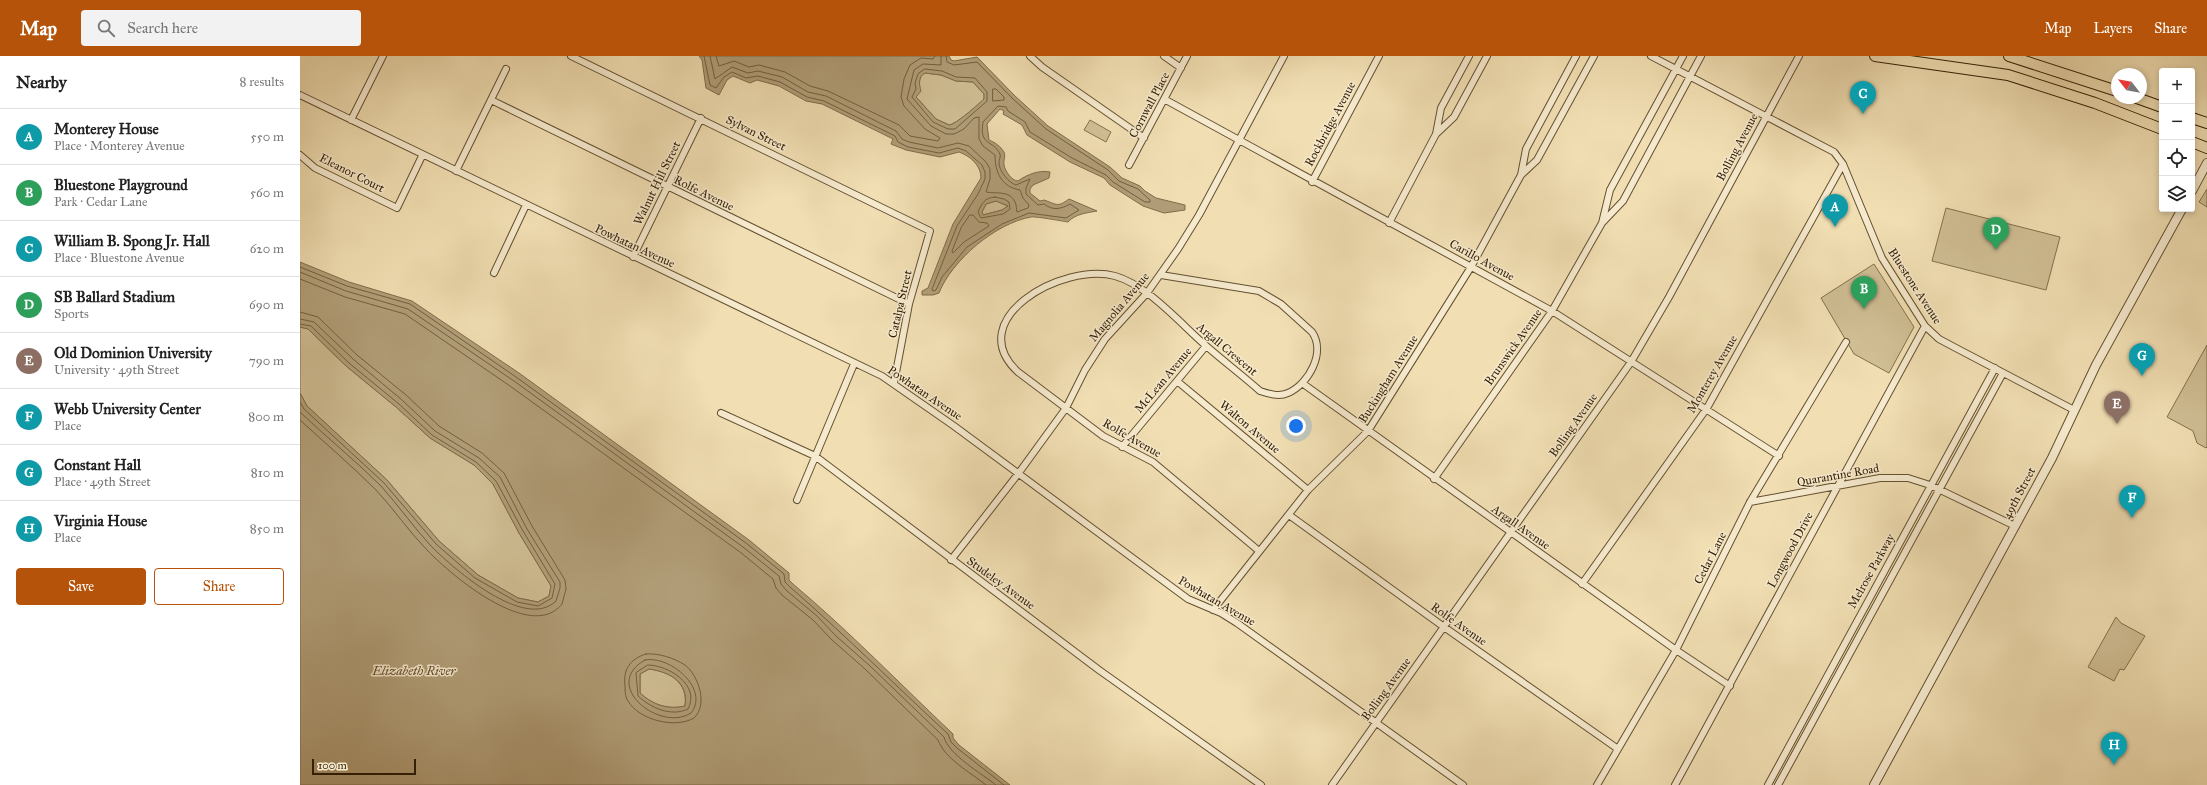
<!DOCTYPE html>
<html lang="en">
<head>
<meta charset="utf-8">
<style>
	body { margin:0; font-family:"IM FELL Great Primer",serif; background:#f2f2f2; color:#222 }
	.controls { position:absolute; right:12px; top:12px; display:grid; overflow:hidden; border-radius:4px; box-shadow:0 2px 6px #0003 }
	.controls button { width:36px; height:36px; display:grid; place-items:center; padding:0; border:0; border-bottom:1px solid #e0e0e0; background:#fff; color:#222; font:20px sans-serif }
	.compass { position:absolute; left:1811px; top:12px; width:36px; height:36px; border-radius:50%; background:#fff; box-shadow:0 2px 6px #0003; rotate:301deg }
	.scale { position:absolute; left:12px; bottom:10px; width:104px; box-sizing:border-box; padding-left:4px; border:2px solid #352005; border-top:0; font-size:11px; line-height:14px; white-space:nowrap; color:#352005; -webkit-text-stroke:3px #f6eace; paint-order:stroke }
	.you { position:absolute; left:996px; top:370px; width:14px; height:14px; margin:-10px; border:3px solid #fff; border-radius:50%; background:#1a73e8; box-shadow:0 0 0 6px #1a73e833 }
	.badge { display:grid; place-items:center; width:26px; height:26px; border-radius:50%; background:#b45309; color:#fff; font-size:13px; font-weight:700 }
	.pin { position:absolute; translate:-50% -33px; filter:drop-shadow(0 1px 2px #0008) }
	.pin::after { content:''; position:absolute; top:21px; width:14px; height:12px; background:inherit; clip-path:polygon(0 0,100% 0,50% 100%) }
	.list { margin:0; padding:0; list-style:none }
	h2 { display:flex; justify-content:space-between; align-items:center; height:52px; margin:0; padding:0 16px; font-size:17px }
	h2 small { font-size:13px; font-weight:400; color:#767676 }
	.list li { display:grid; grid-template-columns:26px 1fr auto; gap:12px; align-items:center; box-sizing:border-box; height:56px; padding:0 16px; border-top:1px solid #e0e0e0 }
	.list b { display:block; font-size:15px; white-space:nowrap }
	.list p { margin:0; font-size:13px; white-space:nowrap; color:#767676 }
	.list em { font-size:13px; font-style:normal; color:#767676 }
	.actions { display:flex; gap:8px; padding:12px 16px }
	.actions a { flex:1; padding:9px 0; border:1px solid #b45309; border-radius:4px; text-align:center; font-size:14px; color:#b45309 }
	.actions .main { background:#b45309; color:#fff }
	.icon { flex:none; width:22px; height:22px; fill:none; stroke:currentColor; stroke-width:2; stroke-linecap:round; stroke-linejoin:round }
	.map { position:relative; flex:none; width:1907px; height:729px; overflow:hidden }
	header { display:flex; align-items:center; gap:24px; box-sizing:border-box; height:56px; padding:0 20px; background:#b45309; color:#fff }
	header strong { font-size:19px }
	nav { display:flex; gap:22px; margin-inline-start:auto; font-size:14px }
	.search { width:280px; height:36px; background:#f2f2f2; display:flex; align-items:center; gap:10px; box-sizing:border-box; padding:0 14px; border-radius:4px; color:#767676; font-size:15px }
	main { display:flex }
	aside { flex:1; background:#fff }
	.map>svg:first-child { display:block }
	.green { fill:#d1bf95; stroke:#83704d }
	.water { fill:#b19e78; stroke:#7f6c4a; fill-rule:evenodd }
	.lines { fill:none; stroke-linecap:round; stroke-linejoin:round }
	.shore { stroke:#735f3e; stroke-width:1 }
	.minor-casing { stroke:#645030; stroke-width:8 }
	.tertiary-casing { stroke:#645030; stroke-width:10 }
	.primary-casing { stroke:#352005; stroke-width:12 }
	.minor { stroke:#f6eace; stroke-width:6 }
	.tertiary { stroke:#f6eace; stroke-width:8 }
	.primary { stroke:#f1dfb3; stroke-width:10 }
	.labels { text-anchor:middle; stroke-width:3; stroke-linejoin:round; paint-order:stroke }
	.street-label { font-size:12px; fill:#352005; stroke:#f6eace }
	.water-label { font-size:13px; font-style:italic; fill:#604c2d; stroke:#f6eace }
</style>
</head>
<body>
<header>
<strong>Map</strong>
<div class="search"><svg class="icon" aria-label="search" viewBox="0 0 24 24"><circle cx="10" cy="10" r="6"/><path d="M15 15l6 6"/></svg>Search here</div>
<nav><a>Map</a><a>Layers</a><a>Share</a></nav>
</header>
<main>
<aside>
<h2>Nearby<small>8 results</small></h2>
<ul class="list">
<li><span class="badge" style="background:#0f9aa8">A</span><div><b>Monterey House</b><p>Place · Monterey Avenue</p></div><em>550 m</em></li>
<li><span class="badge" style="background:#2e9e5b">B</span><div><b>Bluestone Playground</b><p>Park · Cedar Lane</p></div><em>560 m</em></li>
<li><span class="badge" style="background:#0f9aa8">C</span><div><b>William B. Spong Jr. Hall</b><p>Place · Bluestone Avenue</p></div><em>620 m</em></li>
<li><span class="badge" style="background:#2e9e5b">D</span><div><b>SB Ballard Stadium</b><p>Sports</p></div><em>690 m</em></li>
<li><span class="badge" style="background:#8d6e63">E</span><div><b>Old Dominion University</b><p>University · 49th Street</p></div><em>790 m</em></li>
<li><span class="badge" style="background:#0f9aa8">F</span><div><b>Webb University Center</b><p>Place</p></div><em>800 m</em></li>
<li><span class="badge" style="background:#0f9aa8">G</span><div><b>Constant Hall</b><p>Place · 49th Street</p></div><em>810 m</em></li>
<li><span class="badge" style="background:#0f9aa8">H</span><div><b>Virginia House</b><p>Place</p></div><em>850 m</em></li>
</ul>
<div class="actions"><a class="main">Save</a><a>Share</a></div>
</aside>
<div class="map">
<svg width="1907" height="729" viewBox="0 0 1907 729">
	<rect width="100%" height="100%" fill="#f1dfb3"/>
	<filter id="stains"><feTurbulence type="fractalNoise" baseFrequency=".005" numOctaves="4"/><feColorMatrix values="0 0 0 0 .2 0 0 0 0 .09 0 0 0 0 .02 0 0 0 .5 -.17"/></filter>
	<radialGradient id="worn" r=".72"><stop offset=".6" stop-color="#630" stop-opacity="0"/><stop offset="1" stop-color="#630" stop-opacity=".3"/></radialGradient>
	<path class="green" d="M625,17L641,19L656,25L673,26L684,38V43C679,48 655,69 649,69L636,63L616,41L621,19Z
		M790,64L811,76L806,86L784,74Z
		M1907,133V151L1899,146Z
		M696,145L708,150L702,154L683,159L682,156L686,148Z
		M1646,152L1760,181L1746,234L1632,205Z
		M1574,208L1614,271L1589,317L1554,298L1521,242Z
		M0,271L8,273L46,310L96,351L130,382L174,409L193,428L219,477L251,530L249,540L238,546L218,542L178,519L139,485L87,424L7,350L0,337Z
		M1907,289V391L1906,392L1897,387L1893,375L1867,361Z
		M1816,561L1821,567L1845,580L1824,614L1820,613L1814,625L1788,611Z
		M349,613C370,616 388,626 385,650C368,654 353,649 340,637V618Z"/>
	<path class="water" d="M399,0H649L651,4L654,5L677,1L715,40L748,70L810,111L822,122L840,130L845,135L856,142L885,149V154L864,157L843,150L810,129L804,122L770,106L727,79L722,69L703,58L704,55L700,53L687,68L689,84C696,87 700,90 704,96C706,101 703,104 704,109C705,115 712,125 718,125C728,118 739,114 750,116L749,122L733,129L730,133V137L740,145L744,144C756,148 757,152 769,143L797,155C786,157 775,158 768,166C762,165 734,160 731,161C696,167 652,204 639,237L633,239H622V235L628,232L653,168L681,122C681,109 670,100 659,96L640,101L606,94L591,88L593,83L583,78L522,48L506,45L479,30L457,24L450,27L433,20L427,24L419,39L406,32L402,4ZM625,17L641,19L656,25L673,26L684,38V43C679,48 655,69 649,69L636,63L616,41L621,35C619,28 618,21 625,17ZM696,145L708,150L702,154L683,159L682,156L686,148Z
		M0,206L49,226L112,245L219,317L449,484L489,517V524L493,528C549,575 600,628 653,678V682L659,689L710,729H0V337L7,350L87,424L139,485L178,519L218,542L238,546L249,540L251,530L219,477L193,428L174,409L130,382L96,351L46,310L8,273L0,271ZM349,613C370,616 389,626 385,650C368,654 353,649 340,637V618Z"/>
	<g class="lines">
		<path class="shore" d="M404,0L410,29L416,32L424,21L432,16L446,22L458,20L480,26L507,41L524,45L595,80L598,86L608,91L639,97L658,92L666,95L682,109L685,116V123L678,138L657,170L632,233L633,235L636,234L642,221L667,191L702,168L729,157L766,162L779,154L770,148C761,153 753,155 744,148L738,149L726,138V132L730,123L716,129C709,127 699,115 699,107C699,103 701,101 700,98C693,83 679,91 683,66L698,50L706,51L708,55L725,66L730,76L772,102L806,119L813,126L845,146H850V144L838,133L819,125L808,114L746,73L712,42L677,6L654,9L647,6L646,0
			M410,0L415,23L432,11L448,17L458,15L482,21L508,36L526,40L596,75L602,83L609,86L638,92L658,87L669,90L686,106L690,113V123L686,136C695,138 710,134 715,146C717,150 716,153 717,156L728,152L729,149L723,142L720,134C702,131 695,117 695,99L683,90L679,83V61L674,62L664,73L654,78H646L631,70L607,43L614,14L623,8L641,9V0
			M416,0L419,10L434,5L449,11L459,9L485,16L510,30L528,35L599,69L610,80L638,85L640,82L625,73L604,50L601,41L604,23L610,9L621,2L633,3L635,0
			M625,13L642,15L656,21L675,22L687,36V45L655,73H648L633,66L612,41L616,33L615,27L618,18Z
			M693,33H696L704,41V44L693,45Z
			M695,141L704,143L709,146L710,153L703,158L681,162L678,156C682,147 684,142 695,141Z
			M670,159H673L679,166L687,167L689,170L664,186L653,197L652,195L661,172Z
			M0,211L47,230L110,248L216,321L446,487L484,518L485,526L490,531C544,578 595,629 648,678L651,686L657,692L704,729
			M0,216L46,235L108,253L214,325L443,491L479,520L481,528L487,535L517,560L536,580L569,609L644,681C648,698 682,718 696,729
			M0,223L45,241L105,258L210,330L440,496L473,523L476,532L482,539L513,564L532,584L565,613L638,684C645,703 670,716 686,729
			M0,256L18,261L57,299L106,339L139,370L182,397L204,417L232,470L265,524L266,533L262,548C231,587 151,519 128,495C109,476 94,453 76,434C52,410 25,387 0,364
			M0,263L14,266L53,303L102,344L135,375L179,402L200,421L227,473L260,526V532L256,545C225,575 155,514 132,491C114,472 99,450 81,430C55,404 26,381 0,356
			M0,268L11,270L49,307L99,348L132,379L176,406L196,425L223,475L255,528L252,542L238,550L217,546L175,522L136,488L84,427L4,353L0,346
			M346,598C359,597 374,602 385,609C399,620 408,649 394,662C375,673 339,664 328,645C325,640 325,635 325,630C323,613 330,603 346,598Z
			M345,604C370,599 410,633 391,657C360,677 300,629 345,604Z
			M348,609C368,609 401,629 388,653C371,661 351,652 338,640L336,617Z"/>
		<g class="minor-casing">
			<path id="minor" d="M271,0L630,175L609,248L594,327
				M730,0L742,11L844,82
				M864,0L881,12
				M1351,0L1534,96L1543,108L1582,202L1625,270L1639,283L1654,291L1774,354
				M0,39L582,320L654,370L888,543L921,557L937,567L1163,729
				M864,43L1252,255L1479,400
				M191,44L609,248
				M51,64L83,0
				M1136,78L1154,61L1187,0
				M0,99L15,112L97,152L122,100
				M829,109L887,0
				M156,115L206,13
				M1221,119L1237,104L1294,0
				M1012,126L1079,0
				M1089,167L1136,78L1141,52L1169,0
				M1302,167L1323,145L1401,0
				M333,201L401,62
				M194,217L226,149
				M861,219L959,235L981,248L1012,276C1026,296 1009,328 988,337C979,341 969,338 960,335C942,319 922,304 904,288C879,266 847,229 815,220C763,206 661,263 718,316L803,380L853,406L959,495
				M877,325L1008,434
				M1002,327L1376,594L1430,630
				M421,357L515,400L799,614L961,729
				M822,391L906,290
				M1134,423L1252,255L1302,167L1310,134L1383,0
				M497,444L554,308
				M1450,446L1580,422H1608L1630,429L1715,470
				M989,459L1144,571L1318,693
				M651,504L718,418L766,352L785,314L805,283L847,237L878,193L899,159L984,0
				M1282,528L1407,352L1543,108
				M913,554L1008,434L1068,375L1171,211L1221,119L1226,93L1276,0
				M1032,729L1331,306L1369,241L1499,0
				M1297,729L1376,594L1450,446L1546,286
				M1375,729L1625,270
				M1468,729L1695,312
				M1478,729L1703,317"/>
		</g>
		<g class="tertiary-casing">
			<path id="tertiary" d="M1892,135L1907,107
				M1574,729L1721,459L1752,402L1796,309L1882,153"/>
		</g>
		<g class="primary-casing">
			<path id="primary" d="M1575,0L1708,19L1795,47L1862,73
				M1709,0L1817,35
				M1837,42L1862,51
				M1892,62L1907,67
				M1892,86L1907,92"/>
		</g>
		<use href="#minor" class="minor"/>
		<use href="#tertiary" class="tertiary"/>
		<use href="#primary" class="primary"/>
	</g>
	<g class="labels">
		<g class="street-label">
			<text transform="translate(849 49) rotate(-62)" y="4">Cornwall Place</text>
			<text transform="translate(1030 68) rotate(-62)" y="4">Rockbridge Avenue</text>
			<text transform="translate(456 77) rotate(26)" y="4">Sylvan Street</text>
			<text transform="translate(1437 91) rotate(-62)" y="4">Bolling Avenue</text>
			<text transform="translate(52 117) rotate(27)" y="4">Eleanor Court</text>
			<text transform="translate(357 127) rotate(-64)" y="4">Walnut Hill Street</text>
			<text transform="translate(404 137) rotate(26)" y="4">Rolfe Avenue</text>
			<text transform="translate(335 190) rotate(25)" y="4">Powhatan Avenue</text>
			<text transform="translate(1182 204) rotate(29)" y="4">Carillo Avenue</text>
			<text transform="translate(1615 230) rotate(57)" y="4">Bluestone Avenue</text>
			<text transform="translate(600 248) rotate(-77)" y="4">Catalpa Street</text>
			<text transform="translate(819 251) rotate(-50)" y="4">Magnolia Avenue</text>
			<text transform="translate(1213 291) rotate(-55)" y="4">Brunswick Avenue</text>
			<text transform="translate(927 293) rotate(40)" y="4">Argall Crescent</text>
			<text transform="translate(1412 318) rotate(-60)" y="4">Monterey Avenue</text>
			<text transform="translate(1088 323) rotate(-58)" y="4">Buckingham Avenue</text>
			<text transform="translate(863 324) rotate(-50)" y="4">McLean Avenue</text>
			<text transform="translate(625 337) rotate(34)" y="4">Powhatan Avenue</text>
			<text transform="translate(1273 369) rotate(-55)" y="4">Bolling Avenue</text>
			<text transform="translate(950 371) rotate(40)" y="4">Walton Avenue</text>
			<text transform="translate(832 382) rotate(30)" y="4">Rolfe Avenue</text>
			<text transform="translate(1538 419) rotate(-10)" y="4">Quarantine Road</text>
			<text transform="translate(1719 437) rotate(-62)" y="4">49th Street</text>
			<text transform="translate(1221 471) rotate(35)" y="4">Argall Avenue</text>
			<text transform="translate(1490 494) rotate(-62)" y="4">Longwood Drive</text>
			<text transform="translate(1410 502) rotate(-63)" y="4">Cedar Lane</text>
			<text transform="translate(1571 515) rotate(-61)" y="4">Melrose Parkway</text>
			<text transform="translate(701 527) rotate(36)" y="4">Studeley Avenue</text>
			<text transform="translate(917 545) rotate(30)" y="4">Powhatan Avenue</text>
			<text transform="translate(1159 568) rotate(35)" y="4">Rolfe Avenue</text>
			<text transform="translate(1086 633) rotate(-54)" y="4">Bolling Avenue</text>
		</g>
		<g class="water-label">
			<text x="114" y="619">Elizabeth River</text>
		</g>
	</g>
	<rect width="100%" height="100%" filter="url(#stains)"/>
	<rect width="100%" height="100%" fill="url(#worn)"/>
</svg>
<div class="controls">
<button>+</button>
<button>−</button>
<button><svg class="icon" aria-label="locate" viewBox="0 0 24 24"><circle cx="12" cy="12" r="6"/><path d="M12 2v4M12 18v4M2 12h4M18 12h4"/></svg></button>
<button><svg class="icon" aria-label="layers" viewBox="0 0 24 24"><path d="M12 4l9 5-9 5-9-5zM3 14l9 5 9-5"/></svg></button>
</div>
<svg class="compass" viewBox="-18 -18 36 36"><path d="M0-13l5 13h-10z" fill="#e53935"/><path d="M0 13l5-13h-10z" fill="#767676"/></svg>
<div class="scale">100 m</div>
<div class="you"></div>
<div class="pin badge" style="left:1535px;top:171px;background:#0f9aa8">A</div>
<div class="pin badge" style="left:1564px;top:253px;background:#2e9e5b">B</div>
<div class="pin badge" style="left:1563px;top:58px;background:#0f9aa8">C</div>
<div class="pin badge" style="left:1696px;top:194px;background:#2e9e5b">D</div>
<div class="pin badge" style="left:1817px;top:368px;background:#8d6e63">E</div>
<div class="pin badge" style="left:1832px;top:462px;background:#0f9aa8">F</div>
<div class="pin badge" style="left:1842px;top:320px;background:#0f9aa8">G</div>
<div class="pin badge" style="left:1814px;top:709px;background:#0f9aa8">H</div>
</div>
</main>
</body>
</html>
